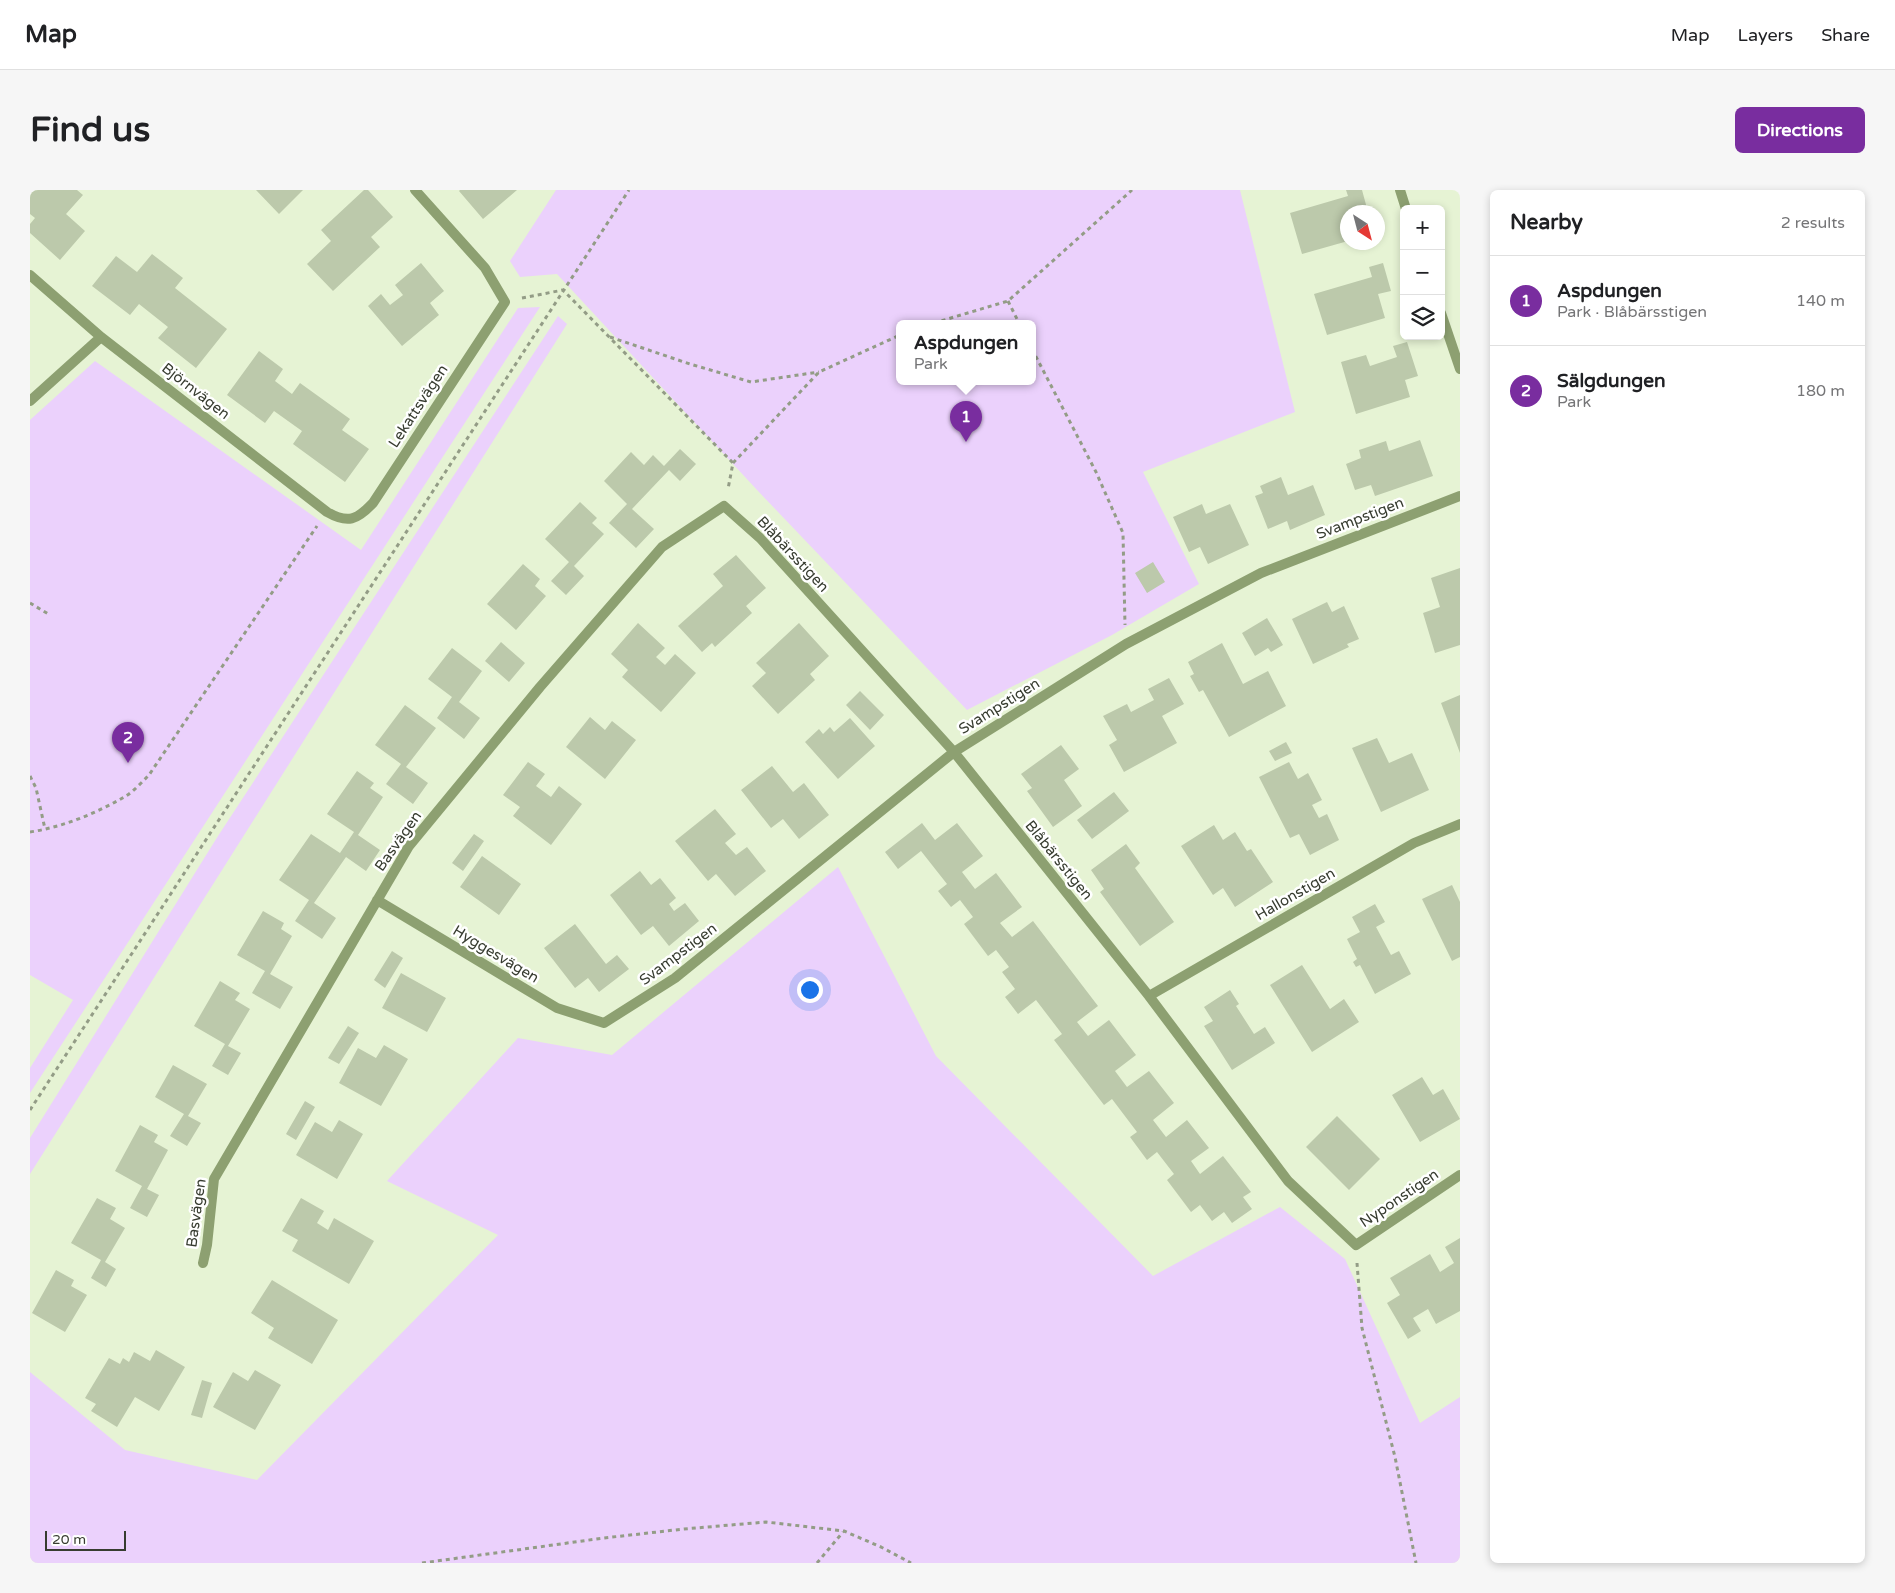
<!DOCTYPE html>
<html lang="en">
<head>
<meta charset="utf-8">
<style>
	body { margin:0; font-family:"Varela Round",sans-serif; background:#f6f6f6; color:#202124 }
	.controls { position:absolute; right:15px; top:15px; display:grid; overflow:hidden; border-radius:8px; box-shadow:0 2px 8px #0003 }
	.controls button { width:45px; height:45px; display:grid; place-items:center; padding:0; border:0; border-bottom:1px solid #e0e0e0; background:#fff; color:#202124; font:25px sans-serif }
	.compass { position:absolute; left:1310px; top:15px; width:45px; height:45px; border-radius:50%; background:#fff; box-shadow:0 2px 8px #0003; rotate:144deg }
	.scale { position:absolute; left:15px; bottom:12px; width:81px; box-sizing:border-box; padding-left:5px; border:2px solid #373c30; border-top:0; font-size:14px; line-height:18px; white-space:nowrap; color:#373c30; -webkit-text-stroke:4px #fff; paint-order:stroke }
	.you { position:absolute; left:779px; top:799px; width:18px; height:18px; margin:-12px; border:4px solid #fff; border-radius:50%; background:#1a73e8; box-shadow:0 0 0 8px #1a73e833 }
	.badge { display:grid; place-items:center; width:32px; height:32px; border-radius:50%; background:#792d9f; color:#fff; font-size:16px; font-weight:700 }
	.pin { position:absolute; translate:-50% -41px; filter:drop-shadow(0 1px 2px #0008) }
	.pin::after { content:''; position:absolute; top:26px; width:18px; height:15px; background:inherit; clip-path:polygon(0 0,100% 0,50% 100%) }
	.popup { position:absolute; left:866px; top:130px; width:140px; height:65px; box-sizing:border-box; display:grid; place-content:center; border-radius:8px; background:#fff; filter:drop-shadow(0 1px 4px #0005); font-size:16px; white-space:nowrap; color:#757577 }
	.popup b { font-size:19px; color:#202124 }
	.popup::after { content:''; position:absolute; left:50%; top:100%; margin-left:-10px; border:10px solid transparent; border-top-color:#fff }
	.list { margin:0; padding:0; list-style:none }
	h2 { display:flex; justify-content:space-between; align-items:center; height:65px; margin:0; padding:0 20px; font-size:21px }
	h2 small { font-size:16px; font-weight:400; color:#757577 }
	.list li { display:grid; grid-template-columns:32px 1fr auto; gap:15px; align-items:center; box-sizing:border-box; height:90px; padding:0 20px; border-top:1px solid #e0e0e0 }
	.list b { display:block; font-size:19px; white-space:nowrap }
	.list p { margin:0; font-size:16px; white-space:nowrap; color:#757577 }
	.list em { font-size:16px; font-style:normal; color:#757577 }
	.icon { flex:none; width:28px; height:28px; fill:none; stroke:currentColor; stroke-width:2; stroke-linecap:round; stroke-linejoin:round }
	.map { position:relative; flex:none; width:1430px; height:1373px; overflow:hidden; border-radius:8px }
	header { display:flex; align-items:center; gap:30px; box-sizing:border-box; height:70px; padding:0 25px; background:#fff; border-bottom:1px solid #e0e0e0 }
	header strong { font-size:24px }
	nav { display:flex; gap:28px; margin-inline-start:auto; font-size:18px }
	.intro { display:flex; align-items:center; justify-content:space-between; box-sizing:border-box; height:120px; padding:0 30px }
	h1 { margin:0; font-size:35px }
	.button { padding:12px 22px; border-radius:8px; background:#792d9f; color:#fff; font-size:18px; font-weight:700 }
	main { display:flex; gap:30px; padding:0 30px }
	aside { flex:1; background:#fff; border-radius:8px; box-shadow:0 2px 8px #0003 }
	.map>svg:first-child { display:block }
	.green { fill:#ebd1fc; fill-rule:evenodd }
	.building { fill:#bcc9ab }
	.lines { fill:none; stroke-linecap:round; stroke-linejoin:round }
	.path { stroke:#939c86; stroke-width:3; stroke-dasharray:4 4; stroke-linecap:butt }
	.street { stroke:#8da071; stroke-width:10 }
	.labels { text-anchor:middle; stroke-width:5; stroke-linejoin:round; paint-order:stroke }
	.street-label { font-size:15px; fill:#373c30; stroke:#fff }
</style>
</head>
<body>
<header>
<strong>Map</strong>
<nav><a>Map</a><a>Layers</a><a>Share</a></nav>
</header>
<div class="intro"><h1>Find us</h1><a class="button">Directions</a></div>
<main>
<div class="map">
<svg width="1430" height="1373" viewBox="0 0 1430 1373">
	<rect width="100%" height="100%" fill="#e6f3d4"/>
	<path class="green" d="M526,0H1210L1265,222L1113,282L1169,394L1082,445L937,520L728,301L527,84L490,87L480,71ZM870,133H1002V191H870Z
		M510,117L58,814L0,903V878L43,810L0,785V230L65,171L331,360L488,118Z
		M528,126L537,134L0,984V948L188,646Z
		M808,677L906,866L1123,1086L1250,1017L1315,1069L1390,1233L1430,1207V1373H0V1182L95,1260L227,1290L468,1045L357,991L488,848L582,865Z"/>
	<path class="building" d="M0,0H47L53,5L36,24L55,41L30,70L0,43V34L5,28L0,24Z
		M226,0H273L249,24Z
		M334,0H338L363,27L341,47L350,57L303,101L277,74L301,51L291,40Z
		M430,0H487L453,29L429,1Z
		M1316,0H1332L1338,22H1318V51L1272,64L1260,23L1318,6Z
		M122,64L153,88L145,98L197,139L166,178L128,148L138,137L109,114L100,125L62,96L86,66L107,82Z
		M391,73L414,101L400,113L409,125L372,156L338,116L351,104L360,115L373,105L365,95Z
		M1353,73L1361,101L1348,104L1355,128L1297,145L1284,104L1342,87L1339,77Z
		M1377,152L1388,186L1375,190L1380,207L1326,224L1311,172L1336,165L1340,176L1367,167L1363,156Z
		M229,161L253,179L245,191L262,204L270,193L320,229L312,240L339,259L315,292L263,254L272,241L244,221L235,233L197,205Z
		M1390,250L1403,286L1345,306L1341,295L1325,300L1316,274L1331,268L1329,260L1356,251L1359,261Z
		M650,259L666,274L650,291L639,280L602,319L624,339L606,358L579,333L597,314L574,291L601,262L614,275L623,265L634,276Z
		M1251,287L1258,305L1283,295L1295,325L1260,340L1257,331L1238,339L1225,306L1233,303L1230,296Z
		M550,312L567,328L562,333L574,344L544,376L554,386L536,405L521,391L539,372L515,349Z
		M1172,314L1176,324L1200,314L1219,355L1178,374L1170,357L1159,362L1143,327Z
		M706,365L736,398L716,416L722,423L685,457L682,453L672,462L648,436L693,396L683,384Z
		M1123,372L1135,392L1117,403L1105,383Z
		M493,374L510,389L505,396L516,406L486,440L457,414Z
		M1430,378V455L1405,463L1393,423L1410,417L1401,388Z
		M1297,412L1302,422L1314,416L1329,449L1317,454L1319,457L1283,474L1262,429Z
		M1237,428L1253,455L1241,462L1238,458L1225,466L1212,443Z
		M608,433L635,458L626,467L635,475L645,464L666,483L631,522L592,487L598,480L581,464Z
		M769,433L799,466L780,484L785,490L748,524L722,496L736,483L726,473Z
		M471,452L495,473L479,492L455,471Z
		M1192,453L1213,494L1238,481L1256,516L1199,547L1173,500L1169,502L1160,486L1164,484L1158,472Z
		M422,458L452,481L429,512L450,528L434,549L407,528L422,507L398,489Z
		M1139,488L1154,514L1132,526L1147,553L1094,582L1079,555L1087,550L1073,526L1097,514L1101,522L1124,510L1118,499Z
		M830,501L854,525L840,540L816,515Z
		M1430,505V563L1411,513Z
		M375,515L406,538L376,577L398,593L383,614L356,594L371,574L345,555Z
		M560,527L575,540L582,531L606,550L575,589L536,557Z
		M820,528L845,556L808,589L775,552L789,539L793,544L800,537L804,542Z
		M1347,548L1359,573L1382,563L1399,600L1351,622L1322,558Z
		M1256,552L1262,563L1245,571L1239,561Z
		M1031,555L1049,579L1034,590L1052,616L1023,637L997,601L1002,598L991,584Z
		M498,572L515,584L506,596L521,607L529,596L552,614L521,655L483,626L490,617L473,605Z
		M1259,572L1268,589L1278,583L1292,610L1282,615L1289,628L1297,624L1309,650L1280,665L1269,644L1260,648L1229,587Z
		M742,576L763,602L774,593L799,625L769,649L753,629L741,638L711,600Z
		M327,581L344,593L340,598L353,607L328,645L350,660L336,681L316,667L284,713L306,728L292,749L265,731L279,710L249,690L281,644L310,663L324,642L297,624Z
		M1084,602L1099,621L1062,649L1047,630Z
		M685,619L706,644L695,653L706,665L717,657L736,681L705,706L686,684L678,691L645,651Z
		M892,633L905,650L927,633L953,666L932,682L945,699L966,683L992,717L970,733L982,747L1003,731L1068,816L1047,832L1058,846L1079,830L1106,865L1085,881L1097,897L1119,881L1144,913L1123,930L1136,947L1157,930L1179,958L1161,971L1170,984L1193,966L1221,1002L1213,1007L1222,1019L1202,1033L1194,1022L1182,1031L1170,1015L1161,1022L1137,990L1144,984L1127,962L1117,970L1100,947L1107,942L1082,909L1074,915L1024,850L1032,844L1006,810L988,824L975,807L985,799L972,782L979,777L966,760L958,766L934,734L943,727L930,710L921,717L908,701L917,694L891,661L868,679L855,662Z
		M1184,635L1193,650L1205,642L1217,661L1221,659L1243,692L1205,717L1193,698L1183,705L1151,656Z
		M444,644L454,651L433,681L422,673Z
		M1096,654L1110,673L1105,678L1144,732L1110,756L1070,702L1074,699L1061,680Z
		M452,666L491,694L469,725L430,697Z
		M610,681L621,695L630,688L646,708L639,714L644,721L655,713L669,731L639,756L623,736L611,745L580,705Z
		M1422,695L1430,712V767L1422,771L1392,709Z
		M1345,714L1355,732L1346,737L1361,765L1369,761L1381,784L1345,804L1330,775L1326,777L1323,772L1327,769L1317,749L1330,742L1322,727Z
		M233,721L254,733L251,739L262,746L240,784L263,797L250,819L222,803L235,781L207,765Z
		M545,734L576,774L587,765L599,779L569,802L558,788L545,798L514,758Z
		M362,761L373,768L355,798L344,790Z
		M1272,775L1300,819L1314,809L1329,832L1282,862L1240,795Z
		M371,783L416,808L397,842L352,818Z
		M190,791L210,803L205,810L220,819L198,856L211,863L198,885L182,876L195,854L164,836Z
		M1200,800L1209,814L1206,816L1224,844L1235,837L1245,853L1202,880L1174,836L1183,831L1174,817Z
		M318,836L329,843L309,874L298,868Z
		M354,855L378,869L351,916L309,893L328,858L346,868Z
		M143,875L177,894L158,926L171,933L157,956L140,946L154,924L125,907Z
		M1392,887L1403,905L1413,899L1430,929L1390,952L1362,905Z
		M275,911L285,917L266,950L256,944Z
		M1307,926L1350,969L1319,1000L1276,957Z
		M309,930L333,944L307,989L266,965L285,932L302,942Z
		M110,935L128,945L124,952L138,960L117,999L129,1005L117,1027L100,1018L112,996L85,981Z
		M67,1008L86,1018L80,1029L95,1038L75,1072L86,1079L76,1097L61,1088L71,1070L41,1053Z
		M271,1008L294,1021L287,1033L298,1040L304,1028L344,1051L319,1094L262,1061L268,1050L252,1041Z
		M1430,1048V1121L1406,1134L1398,1119L1383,1128L1391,1141L1378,1149L1357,1113L1370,1105L1360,1088L1400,1064L1410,1082L1424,1073L1415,1057Z
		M26,1080L44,1090L41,1096L57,1105L35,1142L2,1123Z
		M242,1090L308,1130L282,1174L238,1148L244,1138L221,1123Z
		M126,1160L155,1177L129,1221L105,1207L87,1237L61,1221L66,1214L55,1208L79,1168L90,1174L93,1168L99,1172L104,1162L120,1171Z
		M225,1180L251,1195L225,1240L183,1217L203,1182L218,1191Z
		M172,1190L182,1193L172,1228L161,1225Z"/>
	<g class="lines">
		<path class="path" d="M492,108L533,100L703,273L698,299
			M978,111L989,133
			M904,133L978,111L1102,0
			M580,147L660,174L721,192L789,182
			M1002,159L1066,282L1093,343L1095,435
			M703,273L789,182L870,145
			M0,413L20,425
			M0,586L6,598L15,639
			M0,642C33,637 67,623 96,606C104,601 112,592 119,585L287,336
			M0,920L599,0
			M1327,1073L1332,1138L1365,1267L1386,1373
			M392,1373L574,1348L654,1339L736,1332L814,1341L851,1357L881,1373
			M787,1373L813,1342"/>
		<path class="street" d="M1370,0L1376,19
			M0,85L71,147L297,322C318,334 327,330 343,313L475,112L455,78L385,0
			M1411,123L1430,179
			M0,211L71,147
			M347,710L527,818L574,833L645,788L924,562L1096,454L1231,383L1430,306
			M1119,806L1384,653L1430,634
			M173,1073L177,1055L184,989L379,656L510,497L632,357L694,316L730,348L924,562L1119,806L1258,991L1326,1055L1430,985"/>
	</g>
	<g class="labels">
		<g class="street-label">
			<text transform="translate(166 201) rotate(38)" y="5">Björnvägen</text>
			<text transform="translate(388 216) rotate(-57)" y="5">Lekattsvägen</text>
			<text transform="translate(1330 328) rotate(-21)" y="5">Svampstigen</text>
			<text transform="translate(763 364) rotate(47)" y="5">Blåbärsstigen</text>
			<text transform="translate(969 516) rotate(-32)" y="5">Svampstigen</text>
			<text transform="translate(368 651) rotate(-55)" y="5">Basvägen</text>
			<text transform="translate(1029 670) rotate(51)" y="5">Blåbärsstigen</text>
			<text transform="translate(1265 704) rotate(-30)" y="5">Hallonstigen</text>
			<text transform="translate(466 764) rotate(31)" y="5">Hyggesvägen</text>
			<text transform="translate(648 764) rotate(-37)" y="5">Svampstigen</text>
			<text transform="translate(1369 1008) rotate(-34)" y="5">Nyponstigen</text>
			<text transform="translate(166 1023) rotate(-82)" y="5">Basvägen</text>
		</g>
	</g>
</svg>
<div class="controls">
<button>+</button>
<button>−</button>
<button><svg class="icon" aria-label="layers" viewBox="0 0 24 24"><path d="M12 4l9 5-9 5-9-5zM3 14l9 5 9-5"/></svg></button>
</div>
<svg class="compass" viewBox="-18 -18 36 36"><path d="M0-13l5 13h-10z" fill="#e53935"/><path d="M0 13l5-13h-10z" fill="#757577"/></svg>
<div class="scale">20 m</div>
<div class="you"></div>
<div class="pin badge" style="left:936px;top:252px">1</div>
<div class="popup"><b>Aspdungen</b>Park</div>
<div class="pin badge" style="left:98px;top:573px">2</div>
</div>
<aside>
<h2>Nearby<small>2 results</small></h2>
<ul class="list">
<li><span class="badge">1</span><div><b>Aspdungen</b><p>Park · Blåbärsstigen</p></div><em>140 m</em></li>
<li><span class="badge">2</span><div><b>Sälgdungen</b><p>Park</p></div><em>180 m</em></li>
</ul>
</aside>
</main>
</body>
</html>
